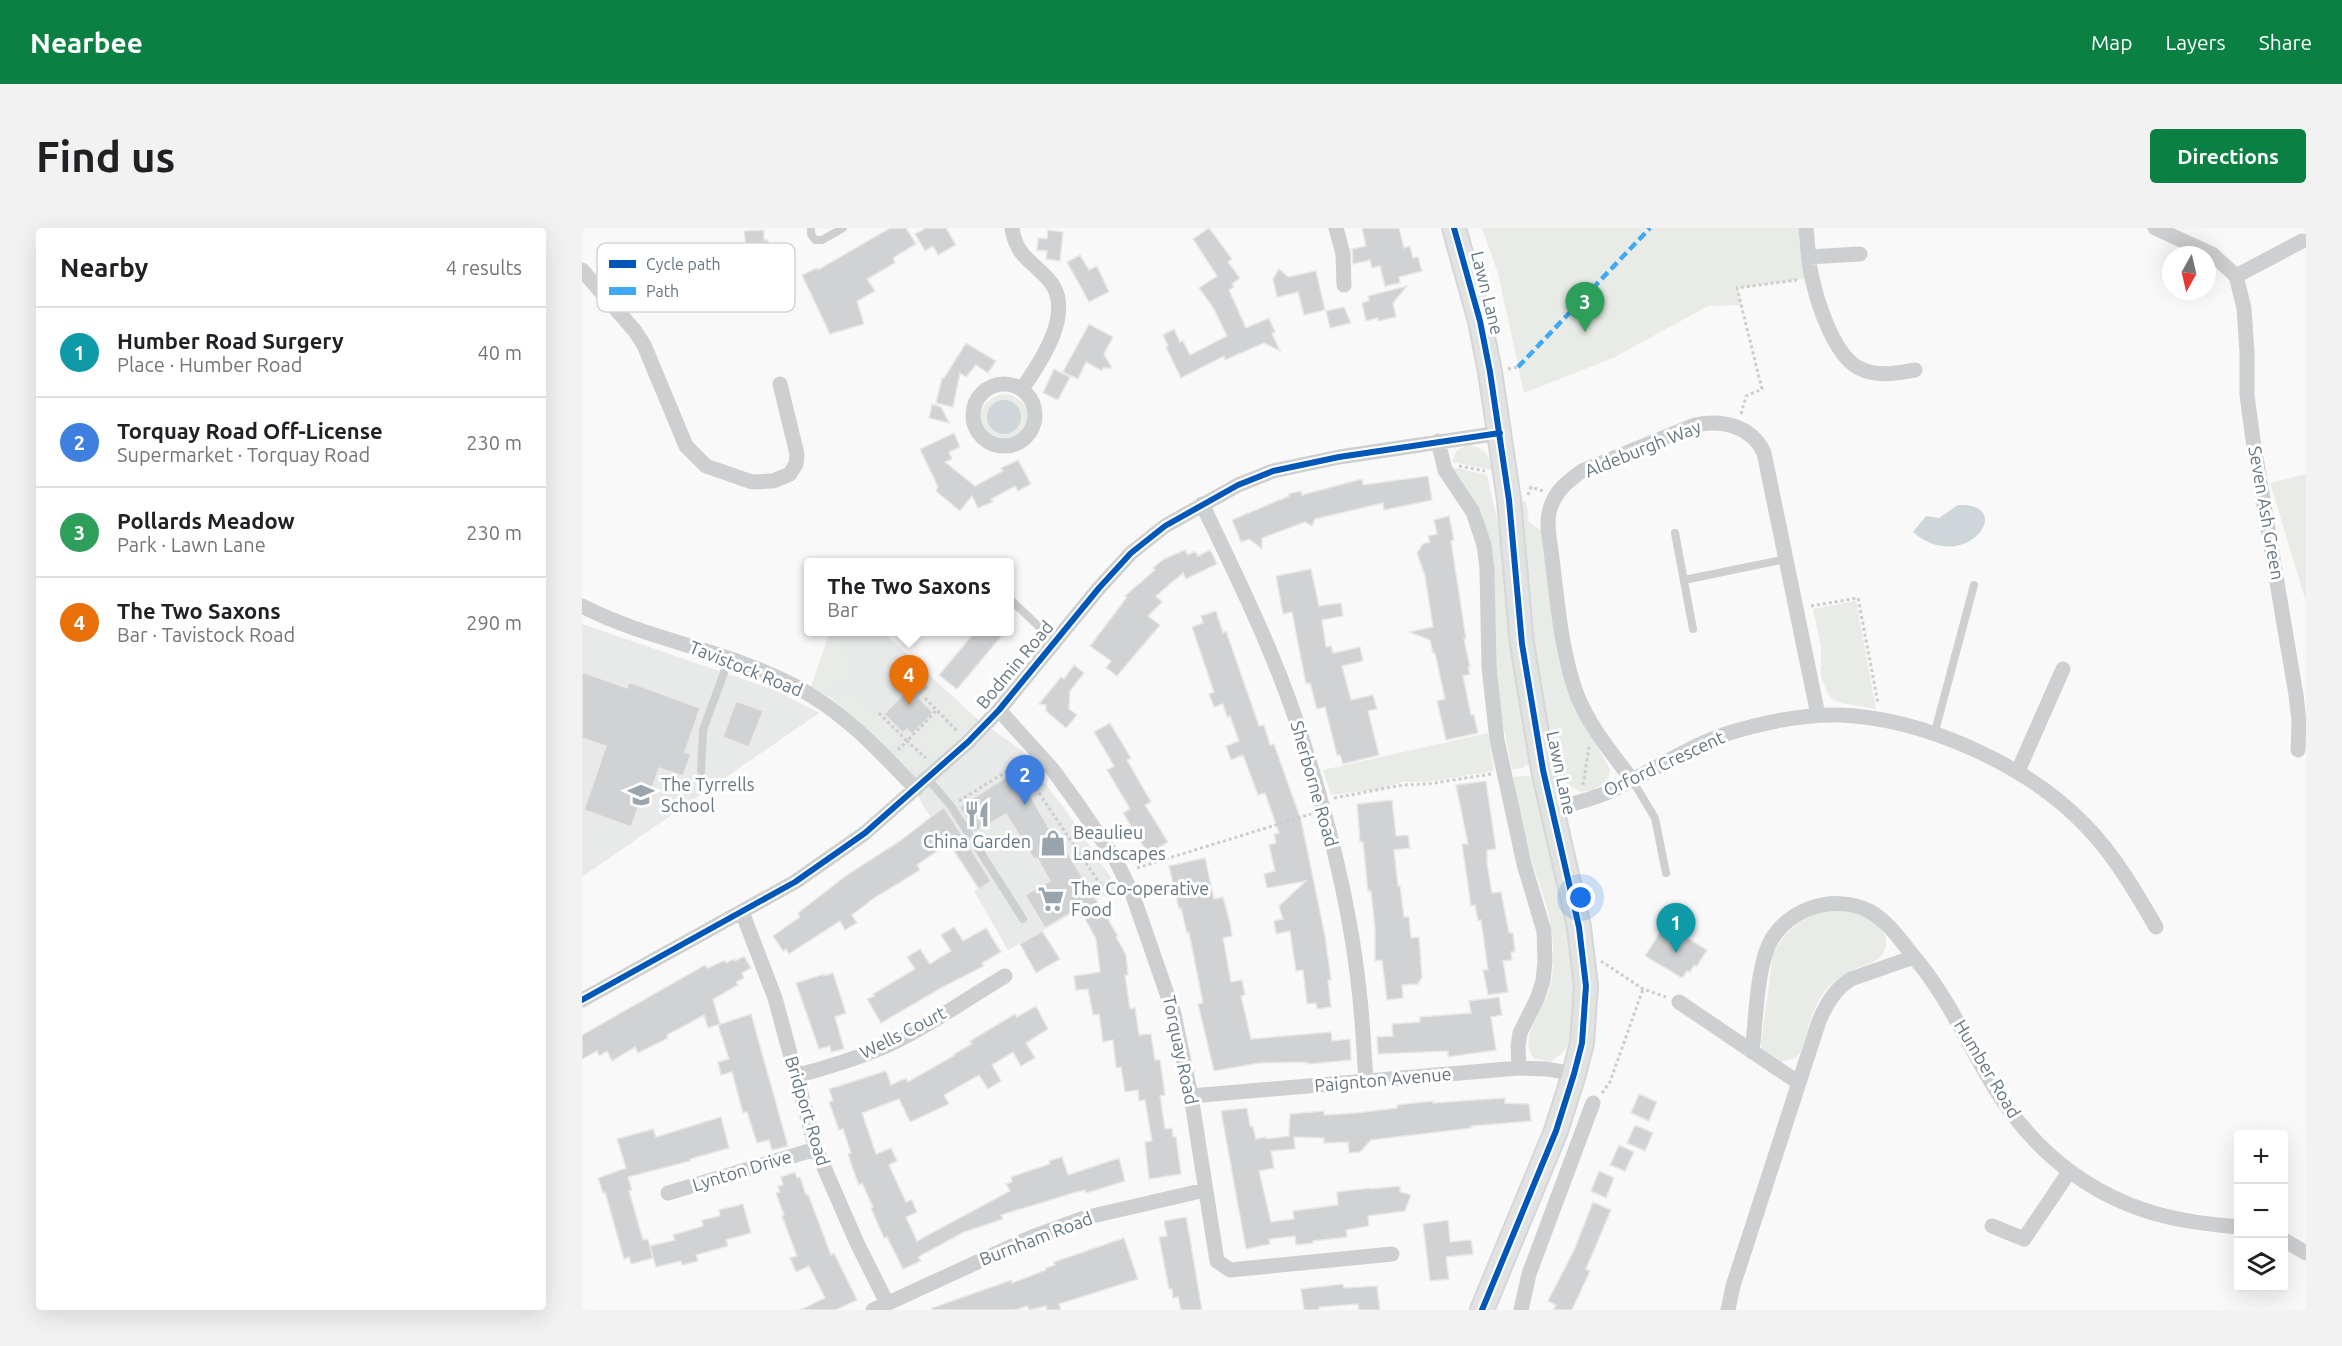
<!DOCTYPE html>
<html lang="en">
<head>
<meta charset="utf-8">
<style>
	body { margin:0; font-family:Ubuntu,sans-serif; background:#f2f2f2; color:#202124 }
	.controls { position:absolute; right:18px; bottom:18px; display:grid; overflow:hidden; border-radius:6px; box-shadow:0 6px 24px #0002 }
	.controls button { width:54px; height:54px; display:grid; place-items:center; padding:0; border:0; border-bottom:2px solid #e0e0e0; background:#fff; color:#202124; font:30px sans-serif }
	.compass { position:absolute; left:1580px; top:18px; width:54px; height:54px; border-radius:50%; background:#fff; box-shadow:0 6px 24px #0002; rotate:188deg }
	.you { position:absolute; left:999px; top:670px; width:21px; height:21px; margin:-15px; border:4px solid #fff; border-radius:50%; background:#1a73e8; box-shadow:0 0 0 9px #1a73e833 }
	.badge { display:grid; place-items:center; width:39px; height:39px; border-radius:50%; background:#0b8043; color:#fff; font-size:20px; font-weight:700 }
	.pin { position:absolute; translate:-50% -50px; filter:drop-shadow(0 2px 3px #0008) }
	.pin::after { content:''; position:absolute; top:32px; width:21px; height:18px; background:inherit; clip-path:polygon(0 0,100% 0,50% 100%) }
	.popup { position:absolute; left:222px; top:330px; width:210px; height:78px; box-sizing:border-box; display:grid; place-content:center; border-radius:6px; background:#fff; filter:drop-shadow(0 2px 4px #0005); font-size:20px; white-space:nowrap; color:#757577 }
	.popup b { font-size:22px; color:#202124 }
	.popup::after { content:''; position:absolute; left:50%; top:100%; margin-left:-12px; border:12px solid transparent; border-top-color:#fff }
	.list { margin:0; padding:0; list-style:none }
	h2 { display:flex; justify-content:space-between; align-items:center; height:78px; margin:0; padding:0 24px; font-size:26px }
	h2 small { font-size:20px; font-weight:400; color:#757577 }
	.list li { display:grid; grid-template-columns:39px 1fr auto; gap:18px; align-items:center; box-sizing:border-box; height:90px; padding:0 24px; border-top:2px solid #e0e0e0 }
	.list b { display:block; font-size:22px; white-space:nowrap }
	.list p { margin:0; font-size:20px; white-space:nowrap; color:#757577 }
	.list em { font-size:20px; font-style:normal; color:#757577 }
	.icon { flex:none; width:33px; height:33px; fill:none; stroke:currentColor; stroke-width:2; stroke-linecap:round; stroke-linejoin:round }
	.map { position:relative; flex:none; width:1724px; height:1082px; overflow:hidden; border-radius:6px }
	header { display:flex; align-items:center; gap:36px; box-sizing:border-box; height:84px; padding:0 30px; background:#0b8043; color:#fff }
	header strong { font-size:28px }
	nav { display:flex; gap:33px; margin-inline-start:auto; font-size:21px }
	.intro { display:flex; align-items:center; justify-content:space-between; box-sizing:border-box; height:144px; padding:0 36px }
	h1 { margin:0; font-size:42px }
	.button { padding:15px 27px; border-radius:6px; background:#0b8043; color:#fff; font-size:21px; font-weight:700 }
	main { display:flex; gap:36px; padding:0 36px }
	aside { flex:1; background:#fff; border-radius:6px; box-shadow:0 6px 24px #0002 }
	.map>svg:first-child { display:block }
	.built { fill:#e8e9e9 }
	.green { fill:#e8ebe6 }
	.water { fill:#ced6d9 }
	.building { fill:#d0d2d3; stroke:#e8e8e8; stroke-width:1.5 }
	.lines { fill:none; stroke-linecap:round; stroke-linejoin:round }
	.secondary-casing { stroke:#d5d6d7; stroke-width:26 }
	.path { stroke:#cbcccd; stroke-width:3; stroke-dasharray:3 3; stroke-linecap:butt }
	.lane { stroke:#cecfd0; stroke-width:8 }
	.street { stroke:#cecfd0; stroke-width:15 }
	.secondary { stroke:#e1e2e2; stroke-width:22 }
	.quiet { stroke:#3fa9f5; stroke-width:4.5; stroke-dasharray:9 4.5; stroke-linecap:butt }
	.cycleway-casing { stroke:#fff; stroke-width:10 }
	.cycleway { stroke:#0057b8; stroke-width:6 }
	.labels { text-anchor:middle; stroke-width:6; stroke-linejoin:round; paint-order:stroke }
	.street-label { font-size:18px; fill:#657683; stroke:#fff }
	.poi-label { font-size:18px; fill:#657683; stroke:#fff; text-anchor:start }
	.key { fill:#fff; stroke:#d1d6da; stroke-width:1.5 }
	.key-label { font-size:16px; fill:#657683 }
</style>
</head>
<body>
<header>
<strong>Nearbee</strong>
<nav><a>Map</a><a>Layers</a><a>Share</a></nav>
</header>
<div class="intro"><h1>Find us</h1><a class="button">Directions</a></div>
<main>
<aside>
<h2>Nearby<small>4 results</small></h2>
<ul class="list">
<li><span class="badge" style="background:#0f9aa8">1</span><div><b>Humber Road Surgery</b><p>Place · Humber Road</p></div><em>40 m</em></li>
<li><span class="badge" style="background:#3f7fe0">2</span><div><b>Torquay Road Off-License</b><p>Supermarket · Torquay Road</p></div><em>230 m</em></li>
<li><span class="badge" style="background:#2e9e5b">3</span><div><b>Pollards Meadow</b><p>Park · Lawn Lane</p></div><em>230 m</em></li>
<li><span class="badge" style="background:#e8710a">4</span><div><b>The Two Saxons</b><p>Bar · Tavistock Road</p></div><em>290 m</em></li>
</ul>
</aside>
<div class="map">
<svg width="1724" height="1082" viewBox="0 0 1724 1082">
	<rect width="100%" height="100%" fill="#f9f9f9"/>
	<path class="built" d="M0,396L193,462L237,485L0,649Z
		M248,404H301L394,490L445,526L449,537L485,584L536,660L426,722L392,663L396,661L340,576L326,542L278,494L248,469L229,459Z"/>
	<path class="green" d="M900,0H1217L1222,51L1156,60L1159,77L1126,78L1031,130L942,165L916,45Z
		M425,166C476,182 420,240 401,200C392,182 407,167 425,166Z
		M886,217C902,220 907,225 910,242L870,234L875,222Z
		M870,239L905,247L915,291H921L952,537H942V540L930,541L921,497L913,438L912,331L899,282Z
		M1724,246V374L1688,255Z
		M937,273H944L947,294L964,306C968,350 968,403 980,445C989,479 1011,510 1028,541L1026,552L1011,562L998,564L981,553L967,537L951,429Z
		M1274,373L1294,481L1260,475L1252,472L1246,466L1239,449V418L1231,381Z
		M248,404H258L270,446L269,448L253,453L238,464L229,459Z
		M264,467C282,470 305,497 318,510L307,523L278,494L252,473L256,469Z
		M371,469L394,490L383,501L360,480Z
		M356,490L375,509L353,531L334,511Z
		M906,505L912,543L845,554H821L799,561L749,567L741,542Z
		M326,518L347,538L333,543L326,542L314,530Z
		M940,548L954,549L977,642L994,745L990,809L983,822L969,834L952,830C935,813 961,782 967,763C971,752 971,739 971,727C973,689 956,656 946,620C940,597 935,573 931,549Z
		M1257,682C1273,684 1288,689 1299,701C1303,706 1305,712 1304,718C1300,737 1277,737 1263,746C1255,751 1248,757 1242,764C1229,781 1226,805 1218,825L1213,830L1198,834L1181,822L1179,816L1191,726C1205,698 1227,684 1257,682Z"/>
	<path class="water" d="M405 189a17 17 0 1 1 34 0a17 17 0 1 1-34 0Z
		M1376,277C1437,275 1383,349 1331,304L1344,288L1357,290Z"/>
	<path class="building" d="M308,0H324L334,16L311,30L313,35L285,51L293,63L275,73L282,96L248,106L220,47L235,40L236,42Z
		M344,0H364L374,17L356,27L351,18L343,23L333,6Z
		M627,0L650,31L646,34L658,50L650,56L652,59L647,62L664,100L687,90L693,104L690,105L698,123L682,115L643,132L642,128L599,150L584,119L586,118L581,107L592,101L598,114L601,113L608,127L645,108L632,81L617,60L635,48L611,11Z
		M780,0H817L822,20L828,18L831,30L836,29L840,43L817,49L818,55L803,58L798,38L790,40L788,32L771,36L770,21L784,18Z
		M182,2V12H186V17L203,16L209,29L166,32L162,3Z
		M466,2L481,4L478,33L464,31L465,23L455,22L456,10L465,11Z
		M498,27L507,42L515,38L527,64L507,74L485,34Z
		M697,41L706,49L734,43L743,82L722,87L716,64L695,69L691,51Z
		M825,58L811,75L814,89L796,93V90L784,93L780,75L787,73L786,68Z
		M762,79L769,95L748,100L744,83Z
		M507,96L531,109L522,126L530,140H521L520,143L504,134L496,151L481,144Z
		M384,115L414,133L406,145L394,137L384,149L378,145L371,179L354,175L360,150H362Z
		M472,141L488,149L476,172L461,165Z
		M350,176L359,179L367,195L347,190Z
		M372,205L378,219L367,224L370,231L363,234L393,258L421,243L419,240L436,232L449,256L436,263L433,258L409,271L411,274L396,280L390,268L378,283L354,263L356,259L338,221Z
		M846,248L850,272L802,282L801,275L733,291L730,298L723,294L680,310V321L667,311L659,314L650,292L707,268L706,266L719,263L720,267L780,251L781,257Z
		M867,288L872,312L869,313L884,411H882L888,439H886L888,446L881,448L889,487H892L896,505L864,512L855,473L863,471L853,425H851L848,412L827,404L851,399L843,348L835,325L841,316L848,314L846,308L855,306L852,292Z
		M603,322L606,327L613,323L616,328L628,322L635,336L604,351L601,345L574,368L580,374L566,388L578,397L535,448L524,440L529,433L508,418L545,369L543,368L573,342L571,340L582,331Z
		M729,341L737,378L759,375L761,388L740,392L744,419L749,418L751,425L778,419L781,433L760,438L769,472L791,467L795,481L786,483L797,527L761,536L758,527H755L743,479L735,481L728,455L724,456L710,384L701,386L694,348Z
		M634,383L641,405L644,403L677,498L682,497L688,517L692,516L719,592L743,708L749,752H746L749,779L735,781L734,775L725,776L721,742L714,743L708,703L694,706L692,693L701,691L697,678L724,653L685,660L682,646L693,643L687,617L694,615L692,606L697,605L683,565L676,567L661,527L649,532L644,518L657,513L648,488L645,489L641,476L632,479L627,466L632,464L610,399L621,395L619,388Z
		M393,404H423L375,461L357,447Z
		M492,437L502,445L488,463L487,481L495,487L484,500L464,483V477L457,476L479,449L482,451Z
		M0,444L45,460L47,454L118,480L103,524L109,526L101,548L77,540L66,571L60,569L49,599L2,582L24,518L0,510Z
		M338,450L347,459L337,470L351,485L330,506L325,501L321,505L302,486Z
		M154,473L181,483L167,519L141,509Z
		M528,495L549,530L545,532L569,574L563,577L586,614L566,626L541,585L548,581L525,542L532,538L512,504Z
		M434,543L476,616L479,614L536,708L534,709L544,727L546,747H543L548,781L553,780L557,807L569,806L573,832H578L583,867L578,868L583,901L590,900L591,909H594L599,946L567,951L563,914L570,913L563,872L557,873L556,862L543,864L539,839L534,840L531,812L521,814L517,786L511,787L506,761L494,762L492,748L518,744L514,711L497,680L463,700L443,667L468,653L455,630L452,631L424,586L393,604L377,579Z
		M904,553L914,621L905,622V635L910,665L919,664L927,705H931L933,724H929L930,732L921,733L926,764L906,767L901,742H906L899,692L896,693L893,677L889,678L880,616H886L874,557Z
		M810,572L814,608L826,607L828,620L812,622L816,658H818L822,689H827L829,710L837,709L840,749L836,756L820,757L821,770L805,772L800,732L793,733V700L789,663H786L781,614H778L775,576Z
		M362,579L409,653L397,661L367,615L335,637L338,642L292,670L270,687L275,695L263,702L258,693L207,726L204,721L201,723L191,708L218,689L216,685L265,647L318,613Z
		M623,630L632,671L641,669L648,695L650,708L641,710L649,754L660,752L663,767L659,768L669,811L749,804L750,813L768,811L769,832L726,836L725,834L677,835L632,843L616,776L621,775L607,704L605,705L599,680L597,681L587,638Z
		M372,699L381,713L404,700L419,724L400,735L402,738L359,760L299,795L285,771L292,768L291,766L333,741L325,729L338,721L348,736L369,723L359,707Z
		M1081,699L1100,711L1102,708L1125,722L1115,738L1112,737L1108,744L1105,743L1100,750L1063,728Z
		M460,703L478,731L454,745L438,716Z
		M162,728L169,740L160,745L162,750L154,754L156,757L131,771L138,796L126,800L122,787L85,807L86,810L56,825L53,819L30,833L25,823L17,828L15,823L0,831V807L123,737L125,740L128,739L143,732L144,735L152,731L153,733Z
		M251,745L264,785L253,789L262,821L249,824L248,818L237,821L214,755L242,746V748Z
		M917,769L920,787L909,789L914,822L866,829V823L796,826L795,809L811,808L810,796L838,794V789L889,785L887,773Z
		M454,778L466,801L444,815L453,830L439,838L431,824L410,837L419,853L406,861L397,847L362,867L367,876L328,894L317,871L280,885L294,926L309,920L315,933L307,937L324,974L330,972L335,984L324,989L335,1013L428,963L424,956L430,954L429,949L468,936L467,933L480,929L486,947L537,930L543,953L504,965L503,962L491,965L419,987L421,991L382,1004L336,1029L339,1033L321,1041L305,1009L302,1010L289,980L291,979L280,955L277,957L272,944L266,926L269,925L261,901L257,902L247,874L251,873L247,861L304,843L309,857L324,850L326,854L373,827L372,826L390,816L388,813L433,786L435,789Z
		M169,786L206,918L190,922L187,912L175,915L165,884L161,885L150,844L139,847L136,834L147,831L136,797Z
		M1057,866L1075,874L1067,893L1049,885Z
		M923,870V875L947,876L949,893L889,898L890,900L789,912L778,924L767,925L766,914L742,915V910L712,909L713,921L689,923L692,940L677,943L689,994L712,991L711,983L756,977L755,964L789,960V961L818,958V964L829,967L823,983L786,988L787,998L764,1002L765,1009L731,1013V1015L714,1017L713,1008L687,1011L688,1016L664,1021L639,883L665,880L668,898L671,899L674,911L684,909V911L707,908L708,886L742,883V887L775,885L815,880V877L851,873V875Z
		M139,889L147,920L108,931V933L46,949L50,962L47,963L61,1012L66,1011L71,1030L49,1036L47,1029L42,1031L23,964L21,965L16,950L44,940L35,911L71,901L74,909Z
		M1053,897L1071,905L1063,923L1045,915Z
		M1037,917L1052,924L1043,943L1028,937Z
		M1017,943L1032,950L1024,970L1009,963Z
		M213,944L215,950L218,949L224,967L226,966L249,1027L252,1025L275,1072L254,1082H218L243,1070L227,1038L214,1044L208,1030L215,1028L200,988L202,987L194,965L198,964L196,958L201,957L199,949Z
		M1011,974L1029,982L1004,1041L1008,1043L990,1082H971L974,1077L966,1073L993,1020Z
		M161,976L169,1005L144,1012L146,1018L114,1027L116,1033L100,1037L99,1033L74,1039L68,1018L93,1012L91,1007L121,998L120,992L138,988L137,982Z
		M604,989L608,1011L620,1082H599L596,1069L591,1070L590,1061H587L577,1009L585,1008L582,993Z
		M866,992L868,1014L889,1012L891,1026L864,1029L867,1051L848,1053L841,996Z
		M542,1010L556,1051L477,1076L479,1082H465L464,1078L447,1082L445,1078L433,1082H350V1080L407,1060L430,1052V1055L464,1042V1040L473,1037L472,1034Z
		M761,1056L762,1060L795,1058L798,1082H777L776,1076L738,1079L736,1082H722L719,1061Z"/>
	<g class="lines">
		<g class="secondary-casing">
			<path id="secondary" d="M872,0L898,93L908,144L927,272L940,416L961,542L997,699L1004,758L1000,815L992,846L974,903L900,1082"/>
		</g>
		<path class="path" d="M926,141L936,139
			M1159,186L1164,168L1180,161L1155,60L1215,52
			M877,238L903,243
			M946,267L949,259L961,263
			M1229,378L1276,370L1296,475
			M343,470L376,504
			M297,485L325,513L355,482
			M316,522L325,513L344,530
			M437,535L520,659L528,654
			M1001,557L1007,519
			M752,570L821,557L846,556L909,546
			M377,573L443,532
			M555,640L729,586
			M1019,733L1061,761L1084,769
			M1020,865L1028,854L1061,761"/>
		<path class="lane" d="M229,0V6L233,12H240L261,0
			M1093,305L1111,401
			M1102,352L1204,331
			M428,371L473,414
			M1352,507L1392,357
			M119,543L121,502L147,431
			M346,551L369,578L441,691
			M1050,552L1073,590L1084,645"/>
		<path class="street" d="M430,0C434,28 449,32 466,51C495,82 458,135 440,161
			M754,0L761,26L762,57
			M1224,0C1226,16 1226,34 1230,50C1236,77 1253,130 1279,141C1296,149 1316,145 1333,142
			M1573,0L1630,26L1654,48L1662,80L1665,124V167L1671,212L1714,467L1717,493L1716,522
			M1227,29L1278,26
			M0,42L53,103L62,117L104,218L124,238L170,254L191,253L208,246L214,236L215,226L198,156
			M1654,48L1720,13
			M391 187a31 31 0 1 1 62 0a31 31 0 1 1-62 0Z
			M856,213L863,242L891,284L902,317L905,340L907,439L915,512L942,636L962,703L963,733L961,753L955,771L938,805L936,818L937,840
			M620,276C654,347 689,418 714,492C744,582 769,676 778,771C781,798 782,826 784,853
			M0,378C66,412 143,422 209,456C259,481 296,521 334,561
			M417,482L471,542L497,578L533,631L550,665L592,786L609,868L635,1033L648,1042L810,1026
			M1436,543L1481,441
			M1050,552C1030,525 1007,498 995,467C979,424 976,376 970,331C969,316 963,296 968,281C973,263 986,253 1000,243L1113,197C1140,191 1170,198 1182,225L1236,487
			M971,581C991,576 1012,571 1031,562C1071,543 1108,517 1150,504C1184,494 1221,486 1257,487C1342,490 1446,537 1504,598C1533,628 1553,663 1574,699
			M160,684L193,770L234,921L275,1015L305,1075
			M0,772L213,654L283,605L386,514L417,482L517,360L549,325L583,298L656,257L691,243L757,229L918,205
			M1097,774L1217,855
			M1170,824C1174,792 1174,755 1184,724C1197,683 1250,664 1287,683C1306,693 1319,713 1332,729
			M213,848C244,840 273,831 302,819C344,800 383,772 423,748
			M609,868L937,840L965,841L992,846
			M86,965L234,921
			M1410,998L1442,1011L1487,944
			M1702,1012L1724,1025
			M291,1082L450,1009L502,990L623,962
			M939,1082L947,1046L1011,875
			M1146,1082L1151,1058L1237,793C1245,775 1252,762 1269,751L1332,729C1363,765 1382,808 1406,849C1450,926 1518,979 1607,993C1623,996 1640,997 1656,999"/>
		<use href="#secondary" class="secondary"/>
		<path class="quiet" d="M936,139L1068,0"/>
		<g class="cycleway-casing">
			<path id="cycleway" d="M872,0L898,93L908,144L927,272L940,416L961,542L997,699L1004,758L1000,815L992,846L974,903L900,1082
				M0,772L213,654L283,605L386,514L417,482L517,360L549,325L583,298L656,257L691,243L757,229L918,205"/>
		</g>
		<use href="#cycleway" class="cycleway"/>
	</g>
	<defs>
		<g id="school-bare" transform="scale(2.07)"><path d="M0-5L7-2L0 1L-7-2ZM-4 1L0 2.5L4 1V4Q0 6-4 4Z" fill="#99a4ac" stroke="#fff" stroke-width="2.5" paint-order="stroke"/></g>
		<g id="restaurant-bare" transform="scale(2.07)"><path d="M-5-6h1v4h1v-4h1v4h1v-4h1v5L-1.5 .5V6h-2V.5L-5-1ZM5-6V6H3V1.5H1.5Q1.5-4 5-6Z" fill="#99a4ac" stroke="#fff" stroke-width="2.5" paint-order="stroke"/></g>
		<g id="shop-bare" transform="scale(2.07)"><path d="M-5-2.5h2.3a2.7 3.5 0 0 1 5.4 0H5L5.5 6h-11ZM-1.5-2.5h3a1.5 2.3 0 0 0-3 0Z" fill="#99a4ac" stroke="#fff" stroke-width="2.5" paint-order="stroke"/></g>
		<g id="supermarket-bare" transform="scale(2.07)"><path d="M-6-5.5h2.5l.6 2H6L4.5 2H-2.5L-4.4-4H-6ZM-1.5 3.2a1.3 1.3 0 1 0 .1 0ZM3 3.2a1.3 1.3 0 1 0 .1 0Z" fill="#99a4ac" stroke="#fff" stroke-width="2.5" paint-order="stroke"/></g>
	</defs>
	<g fill-rule="evenodd">
		<use href="#school-bare" x="59" y="567"/>
		<use href="#restaurant-bare" x="395" y="586"/>
		<use href="#shop-bare" x="471" y="615"/>
		<use href="#supermarket-bare" x="469" y="671"/>
	</g>
	<g class="labels">
		<g class="street-label">
			<text transform="translate(905 65) rotate(76)" y="6">Lawn Lane</text>
			<text transform="translate(1061 221) rotate(-22)" y="6">Aldeburgh Way</text>
			<text transform="translate(1684 285) rotate(80)" y="6">Seven Ash Green</text>
			<text transform="translate(433 437) rotate(-50)" y="6">Bodmin Road</text>
			<text transform="translate(164 441) rotate(22)" y="6">Tavistock Road</text>
			<text transform="translate(1082 536) rotate(-25)" y="6">Orford Crescent</text>
			<text transform="translate(979 545) rotate(78)" y="6">Lawn Lane</text>
			<text transform="translate(732 556) rotate(74)" y="6">Sherborne Road</text>
			<text transform="translate(321 805) rotate(-27)" y="6">Wells Court</text>
			<text transform="translate(598 822) rotate(78)" y="6">Torquay Road</text>
			<text transform="translate(1405 841) rotate(59)" y="6">Humber Road</text>
			<text transform="translate(801 852) rotate(-5)" y="6">Paignton Avenue</text>
			<text transform="translate(225 883) rotate(73)" y="6">Bridport Road</text>
			<text transform="translate(160 943) rotate(-17)" y="6">Lynton Drive</text>
			<text transform="translate(454 1011) rotate(-21)" y="6">Burnham Road</text>
		</g>
		<g class="poi-label">
			<text x="79" y="563">The Tyrrells<tspan x="79" dy="21">School</tspan></text>
			<text x="491" y="611">Beaulieu<tspan x="491" dy="21">Landscapes</tspan></text>
			<text x="395" y="620" text-anchor="middle">China Garden</text>
			<text x="489" y="667">The Co-operative<tspan x="489" dy="21">Food</tspan></text>
		</g>
	</g>
	<rect x="15" y="15" width="198" height="69" rx="9" class="key"/>
	<rect x="27" y="32" width="27" height="8" fill="#0057b8"/>
	<rect x="27" y="59" width="27" height="8" fill="#3fa9f5"/>
	<g class="key-label">
		<text x="64" y="42">Cycle path</text>
		<text x="64" y="69">Path</text>
	</g>
</svg>
<div class="controls">
<button>+</button>
<button>−</button>
<button><svg class="icon" aria-label="layers" viewBox="0 0 24 24"><path d="M12 4l9 5-9 5-9-5zM3 14l9 5 9-5"/></svg></button>
</div>
<svg class="compass" viewBox="-18 -18 36 36"><path d="M0-13l5 13h-10z" fill="#e53935"/><path d="M0 13l5-13h-10z" fill="#757577"/></svg>
<div class="you"></div>
<div class="pin badge" style="left:1094px;top:725px;background:#0f9aa8">1</div>
<div class="pin badge" style="left:443px;top:577px;background:#3f7fe0">2</div>
<div class="pin badge" style="left:1003px;top:104px;background:#2e9e5b">3</div>
<div class="pin badge" style="left:327px;top:477px;background:#e8710a">4</div>
<div class="popup"><b>The Two Saxons</b>Bar</div>
</div>
</main>
</body>
</html>
